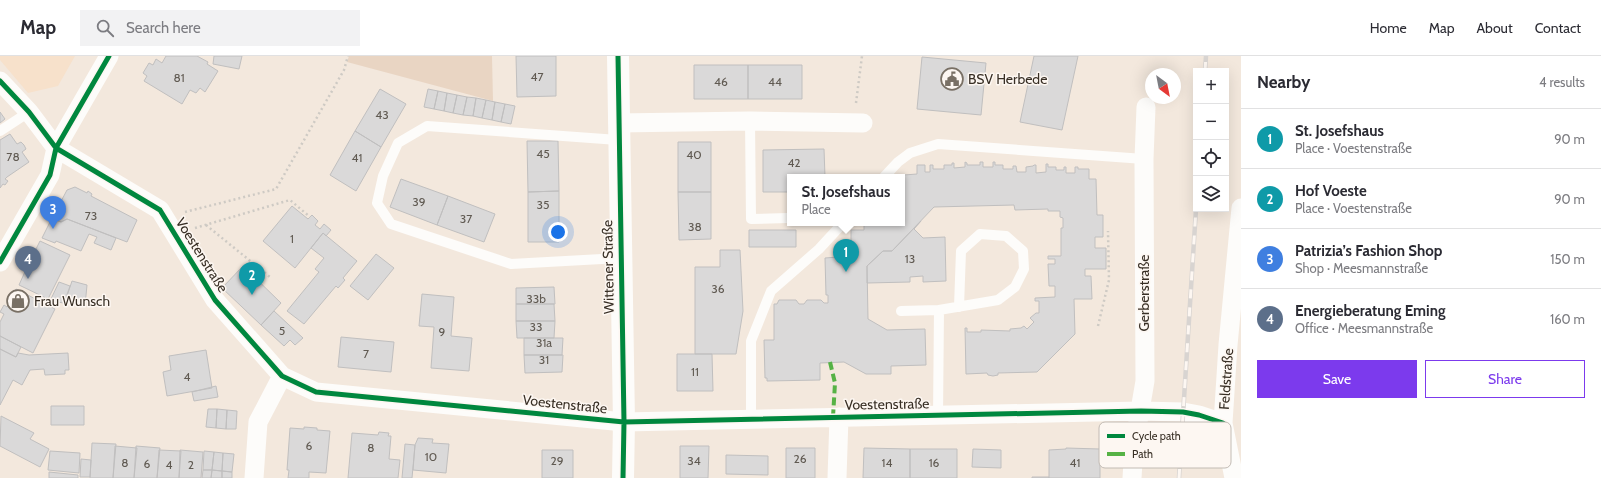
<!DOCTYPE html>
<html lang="en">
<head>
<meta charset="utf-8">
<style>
	body { margin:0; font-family:Cabin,sans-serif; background:#f2f2f3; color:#2b2b33 }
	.controls { position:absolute; right:12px; top:12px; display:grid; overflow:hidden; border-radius:0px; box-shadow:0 4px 16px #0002 }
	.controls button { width:36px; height:36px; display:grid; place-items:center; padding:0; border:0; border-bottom:1px solid #e1e1e2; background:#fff; color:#2b2b33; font:20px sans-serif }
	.compass { position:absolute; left:1145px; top:12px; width:36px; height:36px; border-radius:50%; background:#fff; box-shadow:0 4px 16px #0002; rotate:148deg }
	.you { position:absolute; left:558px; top:176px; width:14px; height:14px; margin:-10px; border:3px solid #fff; border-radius:50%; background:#1a73e8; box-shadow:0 0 0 6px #1a73e833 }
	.badge { display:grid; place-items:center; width:26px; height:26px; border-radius:50%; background:#7c3aed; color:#fff; font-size:13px; font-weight:700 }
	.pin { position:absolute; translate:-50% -33px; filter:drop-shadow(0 1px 2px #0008) }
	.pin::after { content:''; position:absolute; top:21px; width:14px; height:12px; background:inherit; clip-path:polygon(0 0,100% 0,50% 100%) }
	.popup { position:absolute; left:787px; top:118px; width:118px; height:52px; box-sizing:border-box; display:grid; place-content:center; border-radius:0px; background:#fff; filter:drop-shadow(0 1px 3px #0005); font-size:13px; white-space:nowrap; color:#7c7c81 }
	.popup b { font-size:15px; color:#2b2b33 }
	.popup::after { content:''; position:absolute; left:50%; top:100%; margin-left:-8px; border:8px solid transparent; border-top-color:#fff }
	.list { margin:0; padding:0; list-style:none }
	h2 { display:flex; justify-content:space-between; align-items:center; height:52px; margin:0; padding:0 16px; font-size:17px }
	h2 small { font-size:13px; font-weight:400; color:#7c7c81 }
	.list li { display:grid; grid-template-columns:26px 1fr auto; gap:12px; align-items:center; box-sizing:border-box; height:60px; padding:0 16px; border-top:1px solid #e1e1e2 }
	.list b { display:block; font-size:15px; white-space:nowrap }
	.list p { margin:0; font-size:13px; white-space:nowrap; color:#7c7c81 }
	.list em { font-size:13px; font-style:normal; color:#7c7c81 }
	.actions { display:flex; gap:8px; padding:12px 16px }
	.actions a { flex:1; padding:9px 0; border:1px solid #7c3aed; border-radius:0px; text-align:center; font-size:14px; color:#7c3aed }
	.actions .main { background:#7c3aed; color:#fff }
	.icon { flex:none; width:22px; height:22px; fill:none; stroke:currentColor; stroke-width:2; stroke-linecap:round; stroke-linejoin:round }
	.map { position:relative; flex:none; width:1241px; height:422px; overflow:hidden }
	header { display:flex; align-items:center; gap:24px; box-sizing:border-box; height:56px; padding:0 20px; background:#fff; border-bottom:1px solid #e1e1e2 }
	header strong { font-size:19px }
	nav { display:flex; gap:22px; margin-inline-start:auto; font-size:14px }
	.search { width:280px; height:36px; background:#f2f2f3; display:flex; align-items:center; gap:10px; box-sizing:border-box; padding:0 14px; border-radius:0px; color:#7c7c81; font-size:15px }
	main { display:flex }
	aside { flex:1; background:#fff }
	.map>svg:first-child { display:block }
	.built { fill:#f7e1cb }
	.green { fill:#e9d5c3 }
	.building { fill:#dad9d9; stroke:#c0bfbf }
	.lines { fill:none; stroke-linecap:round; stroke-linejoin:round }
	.path { stroke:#cecac4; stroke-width:2.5; stroke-dasharray:2 3; stroke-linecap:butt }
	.service { stroke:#fdfcfa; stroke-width:10 }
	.minor { stroke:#fdfcfa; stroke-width:19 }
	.secondary { stroke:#fdfcfa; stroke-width:22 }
	.rail-casing { stroke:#d8d4d1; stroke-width:4.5 }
	.rail { stroke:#fdf7f2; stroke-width:3; stroke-dasharray:9; stroke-linecap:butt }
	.quiet { stroke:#56b245; stroke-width:4; stroke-dasharray:8 4; stroke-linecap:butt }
	.cycleway-casing { stroke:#fdf7f2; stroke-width:8 }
	.cycleway { stroke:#00873e; stroke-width:5 }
	.labels { text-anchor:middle; stroke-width:3; stroke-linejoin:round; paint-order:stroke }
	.number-label { font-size:12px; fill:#605a52 }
	.poi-label { font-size:14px; fill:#382f25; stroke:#fdf7f2; text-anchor:start }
	.street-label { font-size:14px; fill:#382f25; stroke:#fdf7f2 }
	.key { fill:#fdf7f2; stroke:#c2bbb4; stroke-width:1 }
	.key-label { font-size:11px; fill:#382f25 }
</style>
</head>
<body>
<header>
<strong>Map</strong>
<div class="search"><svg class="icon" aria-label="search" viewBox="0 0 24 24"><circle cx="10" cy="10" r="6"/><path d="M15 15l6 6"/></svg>Search here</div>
<nav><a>Home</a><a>Map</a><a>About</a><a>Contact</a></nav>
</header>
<main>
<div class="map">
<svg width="1241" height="422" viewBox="0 0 1241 422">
	<rect width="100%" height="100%" fill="#f3e8dd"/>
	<path class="built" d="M0,0H75L58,30L28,37L0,4Z"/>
	<path class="green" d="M349,0H492L493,45L347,6Z"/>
	<path class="building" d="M166,0H197L208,6L207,8L218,15L205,36L200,32L196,37L190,34L182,48L144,25L147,20L143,17L149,7L153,9L156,3L162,7Z
		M214,0H242L239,13L213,8Z
		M516,0H556V40L517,41Z
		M1034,0H1078L1062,74L1020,66Z
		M922,1L986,7L981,59L917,53Z
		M694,9H748V43H694Z
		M748,9H802V43H748Z
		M380,33L406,48L381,91L355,75Z
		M428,33L438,35L434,53L424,51Z
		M438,35L447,37L444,55L434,53Z
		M447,37L457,39L453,57L444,55Z
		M457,39L467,41L463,59L453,57Z
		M467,41L476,42L473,60L463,59Z
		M476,42L486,44L482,62L473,60Z
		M486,44L495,46L492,64L482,62Z
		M495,46L505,48L501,66L492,64Z
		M505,48L515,50L511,68L501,66Z
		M0,56L5,63L0,67Z
		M355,75L381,91L356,135L330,119Z
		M10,78L17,88L21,86L24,89L26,93L22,96L29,106L7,121L5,123L8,125L5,129L3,128L0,132V84Z
		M527,85H558L559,135L528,136Z
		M678,86H711V136H678Z
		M824,93L825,121H790V136H763V94Z
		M965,106L967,107V109H980V106H983V111H993V106H995V109H1003V113H1013V110H1016L1017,116H1026V111L1033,110L1034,109H1036V117L1046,116V108H1048V111H1056V114H1064V111H1066V117H1075V111H1078V113H1089V123H1096L1097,159H1103V181H1095V192H1106V213H1085V220H1091L1092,243H1074L1075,278L1037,316L998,317V319L993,320L988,319L987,317L966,318L965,272H967V276H981V274L1010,275V273L1021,272L1024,270L1027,273L1034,266L1030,262L1036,257H1039V245H1035V242L1055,241V230H1049L1048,208H1055V203H1048V200H1061V172H1063V162L1060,161V155H1048V153L1015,154L1014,149L934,151L892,195H883L867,210L868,263L887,274L925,273L926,309L891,310V318H866L844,306L820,307V324L767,325V322H765L764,284H774V248H777L779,244H796L799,248H804L807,244H821L824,247H828V239H826L825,202L838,201V188H851V174H864V167H902V133H904V119L917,118V109H925V116H930V109H933V113H944V109H952V107H954V112L965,111Z
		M401,123L448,140L437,169L390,151Z
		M75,131L87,137L88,135L92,138L91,140L137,164L127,186L67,163L61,166L52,162L56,152L57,153L67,134Z
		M559,135V186H528V136Z
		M678,136H711V183L679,184Z
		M448,140L495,158L484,186L437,169Z
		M292,150L308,163L312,159L318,165L315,169L320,173L324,168L331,174L326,180L323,177L295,212L263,185Z
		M52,162L61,166L67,163L116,182L111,194L94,187L97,181L89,178L81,195L56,185L55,187L42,182Z
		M921,165L914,173L923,182L945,181L946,225L923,226V220L910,221V226L867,227V210L883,195H892Z
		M749,174H796V191H749Z
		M323,177L357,205L343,222L345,224L338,232L336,230L304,268L287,255L319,216L315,213L324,202L311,192Z
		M40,185L70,199L48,243L19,229L28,209L26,208L28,204L30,205Z
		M720,194H740L743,255L736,298H695V211H720Z
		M376,198L394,212L368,244L350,230Z
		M243,210L281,247L261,269L222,232Z
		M72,225L87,229L85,250L65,246Z
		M59,226L70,230L64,247L50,245Z
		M554,231L555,248H516V232Z
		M16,233L55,253L33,297L0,280V266L4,258L0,256L4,249L7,251Z
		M422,238L454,241L451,280L472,282L469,315L431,312L434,271L419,270Z
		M516,248H554L555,265H516Z
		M274,255L303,282L295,289L290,284L284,290L261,269Z
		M516,265H555L554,282H517Z
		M0,280L21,291L16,301L0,293Z
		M341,281L394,286L391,316L338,311Z
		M524,282H563L562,299H524Z
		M0,293L16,301L18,297L29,299L68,297L69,314H65V318L45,319L44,313L30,314L22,329L13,324L0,349Z
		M206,294L212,332L167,340L163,316L171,314L169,300Z
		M677,298H712L713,335H677Z
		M524,299H563L562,316L525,317Z
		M216,330L218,341L194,345L192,336Z
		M51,350H84V369H51Z
		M208,353H217L216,372L206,371Z
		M217,353L227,354L226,373L216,372Z
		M227,354L237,355L236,373H226Z
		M1,360L34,377L30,383L49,393L40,411L0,390Z
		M304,371L317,372V374L330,375L326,417L309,416V422H288L289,414H287L290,372L304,373Z
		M379,376L389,377L388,380H391L389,403L400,404L398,422H348L352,377L378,379Z
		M418,382L433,383L432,387L449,388L446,417L413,414L415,389Z
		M92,387L116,388L113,422H90Z
		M405,388L415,389L412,422H402Z
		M115,390L137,392L134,422H113Z
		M136,390L160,392L157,422H134Z
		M680,390H709L708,422H680Z
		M786,392H815V422H786Z
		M864,392L910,393V422H863Z
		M1066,392L1100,393V422H1049V394L1066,393Z
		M910,393H957V422H910Z
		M973,393L1001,394V412L972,411Z
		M159,394L181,395L179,422H157Z
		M180,394L203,396L201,422H179Z
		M542,394H573V422H542Z
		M50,395L80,397L79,417L48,414Z
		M204,395L214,396L212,414H203Z
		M214,396L223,397L222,415L212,414Z
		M223,397L234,398L232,416L222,415Z
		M726,399L768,400V419L726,418Z
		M81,403L91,404L90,421H80Z
		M203,414H212L211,422H202Z
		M212,414L222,415V422H211Z
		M222,415L232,416V422H222Z
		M49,416L78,419V422H49Z
		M1032,421H1049V422H1032Z"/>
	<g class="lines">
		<path class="path" d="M856,47L862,0
			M185,156L276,133L344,14L348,0
			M206,169L270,221
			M195,172L290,144L310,161
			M1098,270L1109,224L1108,175"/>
		<path class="service" d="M750,65L751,163L788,162
			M0,75L29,56
			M618,84L427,70L398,87L383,120L377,147L391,168L511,208L620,202
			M884,121L898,106L910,97L938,88L1144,103
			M901,255L939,254
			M938,360L939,254L998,244L1015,231L1024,213L1023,195L1006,180L980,178L961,195L959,251
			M751,363V285L771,235L819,193L843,167"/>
		<path class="minor" d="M0,25L29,56L56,92L160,154L215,244L282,320L316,336L624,366L1141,355L1183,356L1199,359L1223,367
			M618,67L750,65L863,67
			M0,206L50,119L56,92L109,0
			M254,422L258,366L282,320
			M837,422L839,361
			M1132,422L1134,389L1145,325L1144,103L1146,51
			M1234,422L1223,367L1228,289L1241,152"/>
		<path class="secondary" d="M618,0L624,366L623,422"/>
		<g class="rail-casing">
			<path id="rail" d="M1205,15L1206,0
				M1179,422L1196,153"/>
		</g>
		<use href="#rail" class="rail"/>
		<path class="quiet" d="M830,306L835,327L833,361"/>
		<g class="cycleway-casing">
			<path id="cycleway" d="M618,0L624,366L623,422
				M0,25L29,56L56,92L160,154L215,244L282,320L316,336L624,366L1141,355L1183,356L1199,359L1223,367
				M0,206L50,119L56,92L109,0"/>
		</g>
		<use href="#cycleway" class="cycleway"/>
	</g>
	<defs>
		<g id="civic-ring" transform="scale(1.15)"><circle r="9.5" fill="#fdf7f2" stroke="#797065" stroke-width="1.5"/><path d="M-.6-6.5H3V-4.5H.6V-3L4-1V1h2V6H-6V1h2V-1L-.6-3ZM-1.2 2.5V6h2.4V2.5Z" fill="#797065"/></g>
		<g id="shop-ring" transform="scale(1.15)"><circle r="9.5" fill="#fdf7f2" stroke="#797065" stroke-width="1.5"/><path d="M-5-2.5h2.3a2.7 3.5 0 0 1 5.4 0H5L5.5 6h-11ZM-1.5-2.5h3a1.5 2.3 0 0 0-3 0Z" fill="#797065"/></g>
	</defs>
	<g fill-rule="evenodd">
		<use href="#civic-ring" x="952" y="23"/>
		<use href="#shop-ring" x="18" y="245"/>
	</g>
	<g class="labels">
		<g class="number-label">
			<text x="537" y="25">47</text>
			<text x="179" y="26">81</text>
			<text x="721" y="30">46</text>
			<text x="775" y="30">44</text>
			<text x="382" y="63">43</text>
			<text x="543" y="102">45</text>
			<text x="694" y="103">40</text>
			<text x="13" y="105">78</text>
			<text x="357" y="106">41</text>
			<text x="794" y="111">42</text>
			<text x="419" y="150">39</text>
			<text x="543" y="153">35</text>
			<text x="91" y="164">73</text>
			<text x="466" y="167">37</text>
			<text x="695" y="175">38</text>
			<text x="292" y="187">1</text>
			<text x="910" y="207">13</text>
			<text x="718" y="237">36</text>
			<text x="536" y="247">33b</text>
			<text x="536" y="275">33</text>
			<text x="282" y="279">5</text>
			<text x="442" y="280">9</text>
			<text x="544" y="291">31a</text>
			<text x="366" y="302">7</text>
			<text x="544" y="308">31</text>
			<text x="695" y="320">11</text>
			<text x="187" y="325">4</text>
			<text x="309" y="394">6</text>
			<text x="371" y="396">8</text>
			<text x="431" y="405">10</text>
			<text x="800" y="407">26</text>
			<text x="557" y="409">29</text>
			<text x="694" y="409">34</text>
			<text x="125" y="411">8</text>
			<text x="887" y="411">14</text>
			<text x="934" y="411">16</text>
			<text x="1075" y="411">41</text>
			<text x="147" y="412">6</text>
			<text x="169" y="413">4</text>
			<text x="191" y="413">2</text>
		</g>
		<g class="poi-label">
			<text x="968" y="28">BSV Herbede</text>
			<text x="34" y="250">Frau Wunsch</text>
		</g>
		<g class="street-label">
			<text transform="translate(202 199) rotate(58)" y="5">Voestenstraße</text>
			<text transform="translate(608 211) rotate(-91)" y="5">Wittener Straße</text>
			<text transform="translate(1144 237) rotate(-90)" y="5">Gerberstraße</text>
			<text transform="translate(1226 323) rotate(-86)" y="5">Feldstraße</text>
			<text transform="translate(565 348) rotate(6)" y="5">Voestenstraße</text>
			<text transform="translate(887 348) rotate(-1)" y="5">Voestenstraße</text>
		</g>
	</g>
	<rect x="1099" y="366" width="132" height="46" rx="6" class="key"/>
	<rect x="1107" y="378" width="18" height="4" fill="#00873e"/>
	<rect x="1107" y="396" width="18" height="4" fill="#56b245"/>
	<g class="key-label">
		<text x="1132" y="384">Cycle path</text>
		<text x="1132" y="402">Path</text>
	</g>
</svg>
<div class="controls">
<button>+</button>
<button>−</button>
<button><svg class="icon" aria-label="locate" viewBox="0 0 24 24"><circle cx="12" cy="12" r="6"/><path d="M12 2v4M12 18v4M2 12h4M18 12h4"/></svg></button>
<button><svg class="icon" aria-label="layers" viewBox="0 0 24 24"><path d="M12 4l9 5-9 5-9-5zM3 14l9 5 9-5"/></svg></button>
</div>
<svg class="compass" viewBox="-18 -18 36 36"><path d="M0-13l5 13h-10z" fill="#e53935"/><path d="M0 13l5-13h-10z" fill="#7c7c81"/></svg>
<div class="you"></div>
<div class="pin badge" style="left:846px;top:216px;background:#0f9aa8">1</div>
<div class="popup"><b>St. Josefshaus</b>Place</div>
<div class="pin badge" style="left:252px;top:239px;background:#0f9aa8">2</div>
<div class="pin badge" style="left:53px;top:173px;background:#3f7fe0">3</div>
<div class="pin badge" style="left:28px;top:223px;background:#5c6f8a">4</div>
</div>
<aside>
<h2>Nearby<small>4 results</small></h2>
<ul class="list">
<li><span class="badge" style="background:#0f9aa8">1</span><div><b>St. Josefshaus</b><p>Place · Voestenstraße</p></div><em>90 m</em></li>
<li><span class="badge" style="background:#0f9aa8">2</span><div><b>Hof Voeste</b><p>Place · Voestenstraße</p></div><em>90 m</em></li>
<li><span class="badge" style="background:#3f7fe0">3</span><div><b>Patrizia’s Fashion Shop</b><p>Shop · Meesmannstraße</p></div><em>150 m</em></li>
<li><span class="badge" style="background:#5c6f8a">4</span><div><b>Energieberatung Eming</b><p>Office · Meesmannstraße</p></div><em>160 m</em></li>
</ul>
<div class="actions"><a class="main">Save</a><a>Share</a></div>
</aside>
</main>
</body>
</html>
